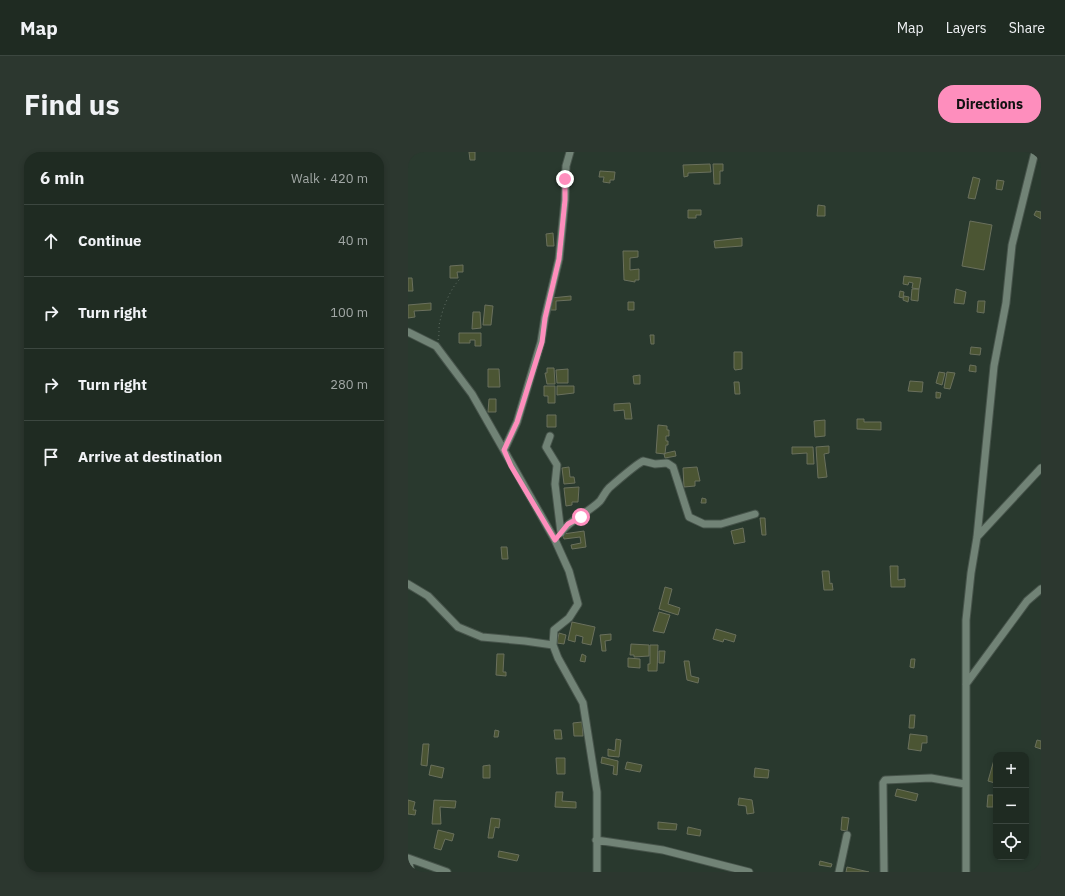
<!DOCTYPE html>
<html lang="en">
<head>
<meta charset="utf-8">
<style>
	body { margin:0; font-family:"IBM Plex Sans",sans-serif; background:#2c372f; color:#f1f3f6 }
	.controls { position:absolute; right:12px; bottom:12px; display:grid; overflow:hidden; border-radius:8px; box-shadow:0 2px 6px #0003 }
	.controls button { width:36px; height:36px; display:grid; place-items:center; padding:0; border:0; border-bottom:1px solid #3c4740; background:#1f2b22; color:#f1f3f6; font:20px sans-serif }
	.stop { position:absolute; width:12px; height:12px; margin:-9px; border:3px solid #fe8ebd; border-radius:50%; background:#fff }
	.stop.end { background:#fe8ebd; border-color:#fff; box-shadow:0 1px 4px #0008 }
	.list { margin:0; padding:0; list-style:none }
	h2 { display:flex; justify-content:space-between; align-items:center; height:52px; margin:0; padding:0 16px; font-size:17px }
	h2 small { font-size:13px; font-weight:400; color:#a1a7a5 }
	.list li { display:grid; grid-template-columns:26px 1fr auto; gap:12px; align-items:center; box-sizing:border-box; height:72px; padding:0 16px; border-top:1px solid #3c4740 }
	.list b { display:block; font-size:15px; white-space:nowrap }
	.list em { font-size:13px; font-style:normal; color:#a1a7a5 }
	.icon { flex:none; width:22px; height:22px; fill:none; stroke:currentColor; stroke-width:2; stroke-linecap:round; stroke-linejoin:round }
	.map { position:relative; flex:none; width:633px; height:720px; overflow:hidden; border-radius:16px }
	header { display:flex; align-items:center; gap:24px; box-sizing:border-box; height:56px; padding:0 20px; background:#1f2b22; border-bottom:1px solid #3c4740 }
	header strong { font-size:19px }
	nav { display:flex; gap:22px; margin-inline-start:auto; font-size:14px }
	.intro { display:flex; align-items:center; justify-content:space-between; box-sizing:border-box; height:96px; padding:0 24px }
	h1 { margin:0; font-size:28px }
	.button { padding:10px 18px; border-radius:16px; background:#fe8ebd; color:#111; font-size:14px; font-weight:700 }
	main { display:flex; gap:24px; padding:0 24px }
	aside { flex:1; background:#1f2b22; border-radius:16px; box-shadow:0 2px 6px #0003 }
	.map>svg:first-child { display:block }
	.building { fill:#4b5533; stroke:#6a705d }
	.lines { fill:none; stroke-linecap:round; stroke-linejoin:round }
	.minor-casing { stroke:#47544b; stroke-width:9 }
	.path { stroke:#606e64; stroke-width:1; stroke-dasharray:1 3; stroke-linecap:butt }
	.minor { stroke:#718376; stroke-width:7 }
	.route { stroke:#fe8ebd; stroke-width:5 }
</style>
</head>
<body>
<header>
<strong>Map</strong>
<nav><a>Map</a><a>Layers</a><a>Share</a></nav>
</header>
<div class="intro"><h1>Find us</h1><a class="button">Directions</a></div>
<main>
<aside>
<h2>6 min<small>Walk · 420 m</small></h2>
<ul class="list">
<li><svg class="icon" aria-label="ahead" viewBox="0 0 24 24"><path d="M12 20V5M6 11l6-6 6 6"/></svg><div><b>Continue</b></div><em>40 m</em></li>
<li><svg class="icon" aria-label="right" viewBox="0 0 24 24"><path d="M7 20v-9h11M14 6l5 5-5 5"/></svg><div><b>Turn right</b></div><em>100 m</em></li>
<li><svg class="icon" aria-label="right" viewBox="0 0 24 24"><path d="M7 20v-9h11M14 6l5 5-5 5"/></svg><div><b>Turn right</b></div><em>280 m</em></li>
<li><svg class="icon" aria-label="arrive" viewBox="0 0 24 24"><path d="M6 21V4h12l-3 4 3 4H6"/></svg><div><b>Arrive at destination</b></div></li>
</ul>
</aside>
<div class="map">
<svg width="633" height="720" viewBox="0 0 633 720">
	<rect width="100%" height="100%" fill="#29392e"/>
	<path class="building" d="M61,0H67V8H62Z
		M302,12L303,20L280,21V24L276,25L275,13Z
		M305,12H315V19H312V32H306Z
		M192,19L207,20L206,28H202V31L195,30L196,25H191Z
		M565,25L572,27L567,47L560,46Z
		M589,28L596,29L594,38L588,37Z
		M410,53L417,54V64H409Z
		M280,58H293V63H288V66H280Z
		M628,59L633,60V67L626,63Z
		M562,69L584,73L576,118L554,114Z
		M145,81L146,94H139L138,82Z
		M334,86V94L307,96L306,89Z
		M215,99H230V105L222,106V118L231,117V128H227V130L216,128Z
		M55,113V120H49L50,126H42V114Z
		M496,124L513,126L511,137L504,136L505,131L501,130L500,133L495,132Z
		M0,126H4L5,139H0Z
		M504,137H511L510,149L503,148Z
		M548,137L558,140L556,152L546,151Z
		M492,139L496,140L495,146L491,145Z
		M163,144V148L148,149V158H143V146Z
		M496,144L501,145L500,150L495,148Z
		M570,149H577L576,161L569,160Z
		M220,150H226V158H220Z
		M23,151V158L6,159L7,165L0,166V153Z
		M77,153L85,154L83,173H75Z
		M65,160H72L73,176L64,177Z
		M51,181H73V194H67V188H62V191H51Z
		M242,183H246V192H243Z
		M563,195L573,196L572,203L562,202Z
		M326,200H334V217L327,218L326,216Z
		M562,213L568,214V220L561,219Z
		M139,216H146L147,232H139L137,221H139Z
		M80,217H91L92,235H80Z
		M160,217V231H149L148,218Z
		M531,220L537,221L534,233L528,231Z
		M539,220L547,221L542,237L536,236Z
		M232,223V232H226L225,224Z
		M502,229L515,230L514,240L500,239Z
		M326,230H331L332,242H327Z
		M136,234H147V251H140V244H136Z
		M149,234H166V241L149,243Z
		M528,240L533,241L532,246H528Z
		M81,247H88V260H80Z
		M222,251L224,267H217L216,258L206,259V252Z
		M139,263H148V275H139Z
		M449,267H456V270H473V278L449,277Z
		M417,268V284L407,285L406,269Z
		M250,273L259,274V278H261V284H258V289H260V293H258L257,302L248,301Z
		M421,294V301L416,302L419,325L410,326L408,295Z
		M384,295H405L406,312H399V301L384,302Z
		M267,299L268,304L257,306L256,302L258,301Z
		M161,315L162,325H166L167,331L156,332L154,316Z
		M289,315L292,329H287V334L276,335L275,316Z
		M171,335L170,350H164V353L158,354L156,336Z
		M294,346L298,347V351H293Z
		M352,366H357L358,383H354Z
		M335,376L337,390L326,392L323,379Z
		M176,379L178,395L164,397L163,393L173,391L172,385L156,387L155,382Z
		M93,395H99L100,407H94Z
		M482,414H490V428L497,427V435H483Z
		M414,419H421L422,432L424,431L425,438H416Z
		M257,435L264,437L260,452L272,456L270,463L251,457Z
		M251,460L262,463L256,481L245,479Z
		M164,470L187,475L183,493L174,491L175,485L168,483L167,490L160,488Z
		M308,477L328,483L326,490L316,487L315,490L305,487Z
		M151,481L158,483L156,492L149,491Z
		M203,482V488L197,489L198,499H194L192,483Z
		M223,492L241,493V504L226,505V503H222Z
		M242,493H250L249,519H240V512H242Z
		M251,499H257L256,511H251Z
		M89,502H96L95,520H98V524L88,523Z
		M174,502L178,504L177,510L172,509Z
		M220,506L232,507V516L220,515Z
		M503,507H507L506,516L502,515Z
		M276,509H281L283,524L291,526L290,531L279,528Z
		M502,563H507L506,576H501Z
		M174,570L175,584H166L165,571Z
		M87,578L91,579L90,585H86Z
		M146,578H153L154,587H147Z
		M502,582L519,584V591H514L513,599L500,597Z
		M208,587L213,588L211,605L200,604V597L207,599Z
		M629,588L633,589V597L627,595Z
		M15,592H21L19,614L13,613Z
		M194,605L210,609L209,623L205,622L206,614L193,611Z
		M148,606H157V622H149Z
		M586,608H588L587,631L580,629Z
		M219,610L234,613L232,620L217,617Z
		M23,613L36,616L34,626L21,623Z
		M82,613V626H75V614Z
		M347,616L361,618L360,626L346,625Z
		M489,637L510,642L508,649L487,644Z
		M148,640H155L154,649L168,650V656L147,655Z
		M580,643H585V655H579Z
		M331,646L344,648L346,661L339,662L338,654L330,653Z
		M0,648L7,650L5,658H8L7,663L0,662Z
		M26,648L48,649L47,656L32,655L33,672H24Z
		M434,665L441,666L439,679L433,678Z
		M83,666L92,667L91,676L87,675L85,686H80Z
		M250,670L269,672L268,678L250,677Z
		M280,675L293,678L292,684L279,682Z
		M30,678L46,682L44,689L37,687L33,698L26,696Z
		M91,699L111,703L109,709L90,705Z
		M412,709L424,712L423,715L411,713Z
		M439,715L461,720H438Z"/>
	<g class="lines">
		<g class="minor-casing">
			<path id="minor" d="M0,180L28,194L64,242L147,388L161,419L170,452L161,466L146,478L145,493L150,506L175,551L189,640V720
				M142,284L138,295L149,313L147,332L153,381
				M96,298L109,270L133,190L137,165L151,107L157,48L158,14L162,0
				M154,379C164,367 181,360 192,349C195,345 197,340 201,336C209,329 226,314 235,309L247,312L259,311L265,315L281,365L296,372H313L347,362
				M569,385L633,316
				M0,432L20,444L50,475L74,485L117,489L145,493
				M558,532L619,449L633,437
				M188,688L255,698L341,720
				M0,706L39,720
				M0,707L3,720
				M431,720L439,683
				M476,720L475,631L477,628L523,626L557,632
				M558,720V468L563,421L569,385L586,214L598,151L604,93L627,0"/>
		</g>
		<path class="path" d="M30,188C32,182 30,175 32,169C35,155 43,135 53,126"/>
		<use href="#minor" class="minor"/>
	</g>
	<g class="lines">
		<path class="route" d="M157,27V48L151,107L137,166L134,190L109,270L96,298L103,314L147,388L160,372L173,365"/>
	</g>
</svg>
<div class="controls">
<button>+</button>
<button>−</button>
<button><svg class="icon" aria-label="locate" viewBox="0 0 24 24"><circle cx="12" cy="12" r="6"/><path d="M12 2v4M12 18v4M2 12h4M18 12h4"/></svg></button>
</div>
<div class="stop" style="left:173px;top:365px"></div>
<div class="stop end" style="left:157px;top:27px"></div>
</div>
</main>
</body>
</html>
